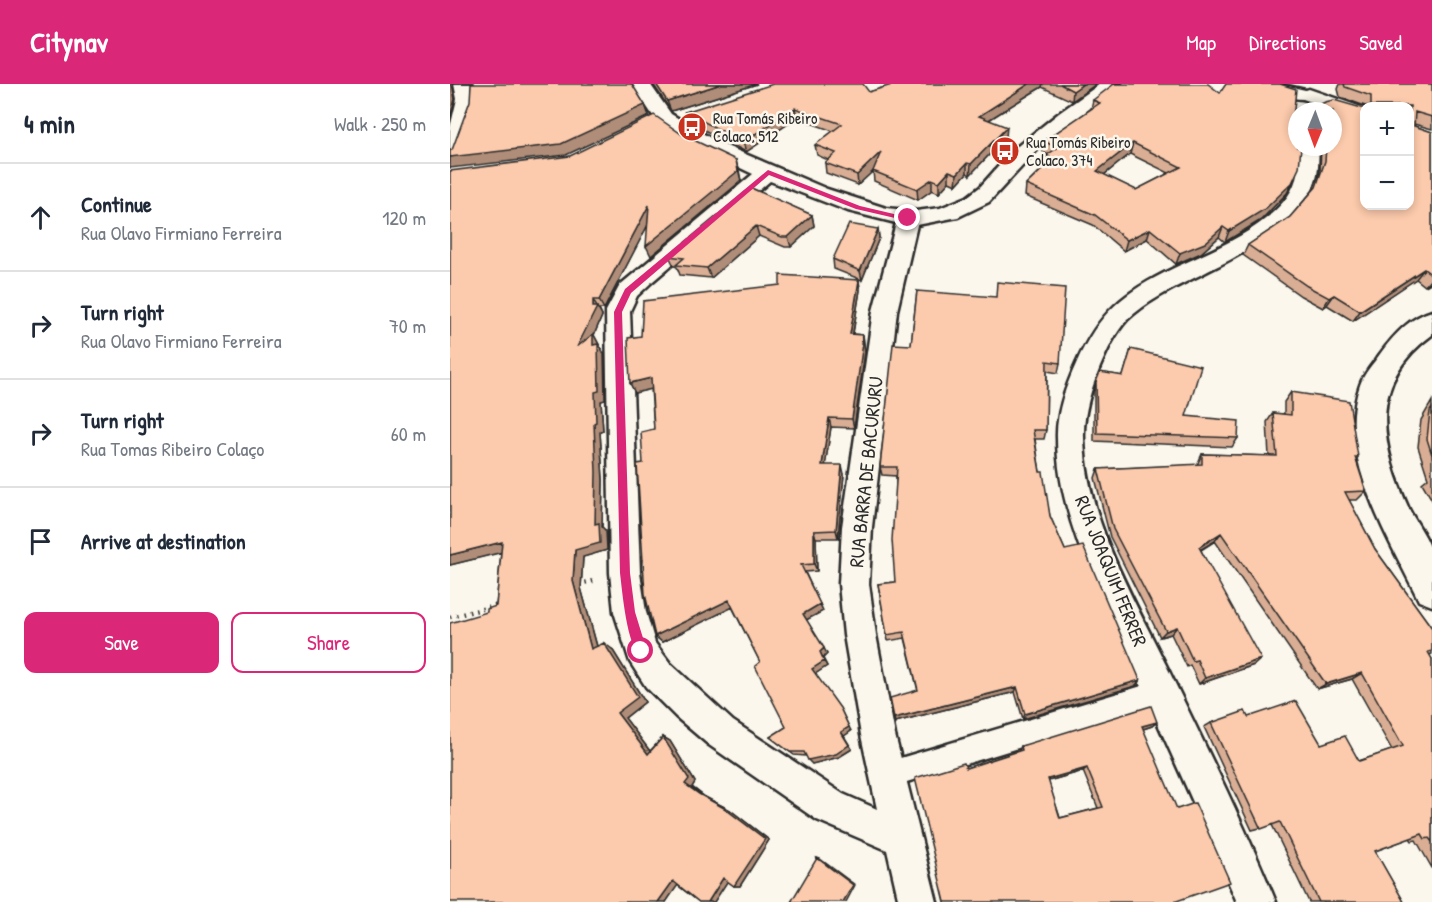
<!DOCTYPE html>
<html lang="en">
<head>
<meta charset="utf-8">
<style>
	body { margin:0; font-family:"Patrick Hand",sans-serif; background:#f6f6f7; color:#1f2937 }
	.controls { position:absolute; right:18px; top:18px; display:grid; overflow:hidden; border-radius:12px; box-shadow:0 3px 9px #0003 }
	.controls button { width:54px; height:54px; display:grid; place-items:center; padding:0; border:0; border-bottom:2px solid #e0e1e3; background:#fff; color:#1f2937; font:30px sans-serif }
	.compass { position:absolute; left:838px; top:18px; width:54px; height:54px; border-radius:50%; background:#fff; box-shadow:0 3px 9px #0003; rotate:181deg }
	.stop { position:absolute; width:18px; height:18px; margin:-14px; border:4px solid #db2777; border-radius:50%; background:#fff }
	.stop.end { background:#db2777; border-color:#fff; box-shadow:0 2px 6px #0008 }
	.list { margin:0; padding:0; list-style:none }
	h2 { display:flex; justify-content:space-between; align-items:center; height:78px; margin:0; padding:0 24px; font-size:26px }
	h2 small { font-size:20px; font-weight:400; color:#747a83 }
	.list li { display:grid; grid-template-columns:39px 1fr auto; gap:18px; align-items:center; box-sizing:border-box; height:108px; padding:0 24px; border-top:2px solid #e0e1e3 }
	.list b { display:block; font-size:22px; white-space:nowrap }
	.list p { margin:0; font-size:20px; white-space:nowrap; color:#747a83 }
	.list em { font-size:20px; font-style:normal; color:#747a83 }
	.actions { display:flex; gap:12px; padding:18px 24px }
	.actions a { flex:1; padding:14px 0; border:2px solid #db2777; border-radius:12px; text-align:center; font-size:21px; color:#db2777 }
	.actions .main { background:#db2777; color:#fff }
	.icon { flex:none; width:33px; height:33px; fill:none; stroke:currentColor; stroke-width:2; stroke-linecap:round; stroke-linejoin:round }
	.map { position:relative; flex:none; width:982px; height:818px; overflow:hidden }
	header { display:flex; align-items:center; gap:36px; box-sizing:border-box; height:84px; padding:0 30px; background:#db2777; color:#fff }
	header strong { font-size:28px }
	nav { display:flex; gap:33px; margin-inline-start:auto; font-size:21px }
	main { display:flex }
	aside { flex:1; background:#fff }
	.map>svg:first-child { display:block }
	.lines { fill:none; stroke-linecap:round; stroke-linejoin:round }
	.pedestrian-casing { stroke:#2b2b2b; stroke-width:5 }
	.minor-casing { stroke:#2b2b2b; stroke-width:5 }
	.secondary-casing { stroke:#2b2b2b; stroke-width:5 }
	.path { stroke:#2b2b2b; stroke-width:4.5; stroke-dasharray:1.5 5; stroke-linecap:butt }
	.pedestrian { fill:#fbf7ec; fill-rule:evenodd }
	.minor { fill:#fbf7ec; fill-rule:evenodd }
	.secondary { fill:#fbf7ec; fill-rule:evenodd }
	.wall { fill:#d9ae94; stroke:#2b2b2b; stroke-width:1.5; fill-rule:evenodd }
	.shaded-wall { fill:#b08d78; stroke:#2b2b2b; stroke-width:1.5 }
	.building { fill:#fccaac; stroke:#2b2b2b; stroke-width:1.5; fill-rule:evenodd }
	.route { fill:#db2777 }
	.labels { text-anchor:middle; stroke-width:5; stroke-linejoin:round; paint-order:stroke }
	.far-poi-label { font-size:16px; fill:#2b2b2b; stroke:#fbf7ec; text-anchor:start }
	.street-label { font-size:20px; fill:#2b2b2b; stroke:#fbf7ec }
</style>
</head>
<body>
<header>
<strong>Citynav</strong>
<nav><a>Map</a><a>Directions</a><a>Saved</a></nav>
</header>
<main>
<aside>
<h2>4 min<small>Walk · 250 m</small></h2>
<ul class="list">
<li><svg class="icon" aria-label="ahead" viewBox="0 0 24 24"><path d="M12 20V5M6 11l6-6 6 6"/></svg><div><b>Continue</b><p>Rua Olavo Firmiano Ferreira</p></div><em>120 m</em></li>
<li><svg class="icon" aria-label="right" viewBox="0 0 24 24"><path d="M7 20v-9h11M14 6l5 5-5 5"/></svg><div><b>Turn right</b><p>Rua Olavo Firmiano Ferreira</p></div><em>70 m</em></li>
<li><svg class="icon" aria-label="right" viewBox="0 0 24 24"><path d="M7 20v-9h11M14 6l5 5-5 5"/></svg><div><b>Turn right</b><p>Rua Tomas Ribeiro Colaço</p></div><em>60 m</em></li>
<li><svg class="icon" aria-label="arrive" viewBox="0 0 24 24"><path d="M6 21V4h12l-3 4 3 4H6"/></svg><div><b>Arrive at destination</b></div></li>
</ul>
<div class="actions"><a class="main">Save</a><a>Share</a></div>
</aside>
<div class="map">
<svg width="982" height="818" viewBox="0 0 982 818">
	<rect width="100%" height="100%" fill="#fbf7ec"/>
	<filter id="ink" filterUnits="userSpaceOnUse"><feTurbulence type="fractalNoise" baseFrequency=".0167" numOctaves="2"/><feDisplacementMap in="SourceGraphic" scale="12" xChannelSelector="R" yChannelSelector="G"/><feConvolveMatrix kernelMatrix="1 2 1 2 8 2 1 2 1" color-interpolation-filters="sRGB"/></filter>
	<g filter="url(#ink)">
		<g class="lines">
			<g class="pedestrian-casing">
				<path id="pedestrian" d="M809,0H829L864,8L866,11C854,22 825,8 811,3Z
					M712,596L721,599L724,608L721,617L712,620L437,704L428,700L424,691L428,682L437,678Z"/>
			</g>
			<g class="minor-casing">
				<path id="minor" d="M4,0H22C32,23 17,49 10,71L7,75L0,77V44L7,15Z
					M182,0H200L221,30L267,58L377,105L436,124L466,127L490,124L517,113L530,103L564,65L609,29L650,0H671L589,64L539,118L508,133L467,141L447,227L422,443L419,500L426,551L445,651L487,818H449L437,766L367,736L259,661L226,633L196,603L180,578L164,528L160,489L156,227L170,201L303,90L253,66L207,38ZM320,97L398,127L446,139L423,227L392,443L389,500L394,551L411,651L427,725L393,710L283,637L220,579L205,559L196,528L190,489L180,227L187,212L203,197Z
					M859,5L914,24V36L853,15L850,11L853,7Z
					M849,63H869C868,73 869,85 866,95C854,142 786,173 746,193C722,205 697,217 677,236C665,249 657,267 650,283C641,305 633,330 634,354C636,436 684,515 719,587C756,663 794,740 826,818H787C755,744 722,671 689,598C656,524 607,436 607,354C606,329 616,302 626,280C649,228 674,208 724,184C761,167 834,138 846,95C848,85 848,73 849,63Z"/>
			</g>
			<g class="secondary-casing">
				<path id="secondary" d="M982,227V251C917,298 930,361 959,425C966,439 980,456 982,471C982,487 982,505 982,522L969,517C940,456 885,370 910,301C914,289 923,280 930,270C944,251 959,234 982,227Z"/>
			</g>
			<path class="path" d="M129,500L148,496
				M0,533L52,520"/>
			<use href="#pedestrian" class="pedestrian"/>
			<use href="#minor" class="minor"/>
			<use href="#secondary" class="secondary"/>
		</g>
		<path class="wall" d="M203,0H307L221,27Z
			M445,0H646L622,17L592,3L580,10L539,36L556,53L520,91L517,89L506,101L499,98L489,109L482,106L468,116L424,97L423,87L408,101L376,89L375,79L378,76L367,71L365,61L383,47L347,34L296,68L239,38L235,28L419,8Z
			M890,0H982V45L964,40V42L982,48V198L975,202L966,195L903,237L877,221L873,224L851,212L793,171L798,161L840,133L863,106L870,88L871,63H883L875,18L915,122L960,22H915L890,13L888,5Z
			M643,16L837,109L811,136L775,158L769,153L751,169L726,180L697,155L674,167L643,141L575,112L576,101L595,82L597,71H598L593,68L594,57L641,25ZM680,70L719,89L686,106L654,91Z
			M233,51L289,86L291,97L201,172L197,142L154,225H149L152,232L144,251L154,270L155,316L151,317L153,347L150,348L153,396L152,443L156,447L157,466L133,473L131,504L147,562L162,565L195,618L175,634L200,667L213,653L220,657L245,698L242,703L255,713L280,726L319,756L290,802H284L277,797L264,818H249L227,801L216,818L37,528L46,522L51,468L0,481L120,72Z
			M301,104L362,131L364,142L341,163H335L309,152L261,194L230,191L227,183L224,182L219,172Z
			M428,145L429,154L412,196L384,185L383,175Z
			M409,196L410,206L403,250L413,251L415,268L404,344L381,343L375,381L394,390L388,454H366L367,487L355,488L373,527L356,536L377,570L373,574L377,582L365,590L401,647L394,652L402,665L389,673L362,680L356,672L344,671L320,653L336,643L310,578L282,523L212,558L205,552L193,379L204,345L201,305L185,309L180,299L191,252Z
			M467,207L610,279L608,289L597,287L596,346L594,355H585L590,388L600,432L615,466L690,596L685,602L573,635L565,608L445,638L468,607L455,554L438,557L428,500L445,498L446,392L432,391L430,383L461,261Z
			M681,265L736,332L788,354L782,363L644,357V307L650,288L673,292Z
			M841,308L908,373L906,376L916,407L907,416H899L925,465L982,544V570L979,571L982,575V784L966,756L962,757L960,754L925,767L954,818H859L822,741L802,746L754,643L761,639L798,633L871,660L909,677L942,666L902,595L867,605L765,457L751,466L804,581L749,600L740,581L737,583L721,550L710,553L660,453L645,394L648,385L747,381L752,370L819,372L817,338L823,329L834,330V318Z
			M982,317V416L972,399L978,394L968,363L971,336Z
			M707,638L702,642L693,645L724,818L516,684L569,667L571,662ZM633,687L648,724L610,734L598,697Z"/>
		<path class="shaded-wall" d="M0,0H2L5,15L0,35Z
			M271,0H307L221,27L217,17Z
			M579,0H593L592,3L580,10L529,42V32Z
			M633,0H646L622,17L623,7Z
			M195,21L199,32L116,71L0,84V73Z
			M345,24L347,34L296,68L293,58Z
			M557,43L556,53L520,91L521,80Z
			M683,59L680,70L645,98L647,87Z
			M431,68L432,79L408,101L407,91Z
			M286,76L291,97L201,172L196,162Z
			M517,79V89L506,101L507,90Z
			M499,87V98L489,109V98Z
			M482,95V106L468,116L467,105Z
			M842,99L837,109L811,136L775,158L779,147Z
			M199,121L203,131L154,225L149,216Z
			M362,131L364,142L341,163L338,153Z
			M306,142L309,152L261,194L257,184Z
			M773,143L769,153L751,169L726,180L730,169Z
			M428,145L429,154L412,196L410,187Z
			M700,145L697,155L674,167L677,156Z
			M974,185L966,195L903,237L910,227Z
			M982,194V198L975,202Z
			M409,196L410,206L401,260L400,250Z
			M884,211L877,221L873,224L879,214Z
			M143,216L152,232L144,251L154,270L155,316L151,317L153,347L150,348L153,396L152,443L156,447L157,466L133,473L131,504L149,570L141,565L123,497L125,466L145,440L144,339L127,263L143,223Z
			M413,251L415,268L404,344L402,335Z
			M201,294L206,304L185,309L180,299Z
			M379,334L381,343L374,390L372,381Z
			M392,381L394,390L388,454L386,446Z
			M364,447L366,454L367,487L364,480Z
			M771,449L765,457L743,470L749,463Z
			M52,458L61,466L0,481V471Z
			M279,516L283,523L212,558L205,552Z
			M370,520L373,527L356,536L353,530Z
			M727,543L721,550L710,553L716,547Z
			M154,559L162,565L195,618L175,634L205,674L198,670L167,629Z
			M374,564L377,570L373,574L370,568Z
			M811,575L804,581L749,600L755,594Z
			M374,577L377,582L365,590L362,585Z
			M912,589L902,595L867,605L876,600Z
			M690,596L685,602L573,635L575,630Z
			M567,603L565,608L445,638L444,634Z
			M390,624L401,647L394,652L391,648Z
			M707,638L702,642L687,647L692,642Z
			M213,653L220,657L245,698L242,703L255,713L280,726L319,756L290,802H284L249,710L235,700Z
			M399,661L402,665L389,673L362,680L358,676Z
			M637,684L633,687L595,698L598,695Z
			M367,774L370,775L405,801L396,818H393Z
			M273,794L279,795L264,818H258Z
			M223,797L230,798L216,818H208Z"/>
		<path class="building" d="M21,0H182L195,21L111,60L0,73V66H2L20,17Z
			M206,0H271L217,17Z
			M323,0H413L419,8L445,0H579L529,32L557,43L521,80L517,79L507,90L499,87L489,98L482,95L467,105L423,87L431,68L407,91L375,79L386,69L365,61L392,40L345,24L293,58L235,28Z
			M610,0H633L623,7Z
			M664,0H758L770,9L776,0H830L846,5L843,36L847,33V63H851L849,84L842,99L815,125L779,147L773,143L755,159L730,169L700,145L677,156L645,131L576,101L603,75L597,71L607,64L594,57L650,19L643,16ZM683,59L731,83L686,106L647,87Z
			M894,0H982V33L965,28L964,42L982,48V191L974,185L910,227L884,211L879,214L857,202L798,161L840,133L866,103L875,77L876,63H883V27H858L875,18L884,16L915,25V122H960V22H921V12L895,3Z
			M204,31L233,51L286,76L288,87L196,162L199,121L149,216H143V223H147L127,263L143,250V261L148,260L149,307L145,308L146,338L144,339L146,388L145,440L149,439L150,459L125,466L123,497L141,565L154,559L188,613L167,629L198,670L213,653L239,695L235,700L249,710L274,724L315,755L284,802L273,794L258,818H249L223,797L208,818H0V539L37,528V525L46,522L52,458L0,471V87L120,72Z
			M301,104L362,131L338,153H332L306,142L257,184L226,181L234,174L219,172Z
			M399,140L428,145L410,187L383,175Z
			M330,191L409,196L400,250L413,251L411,259H413L402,335L379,334L372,381H392L386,446L364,447V480L351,481L370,520L353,530L374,564L370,568L374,577L362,585L390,624L399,643L391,648L399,661L386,670L358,676L354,668H340L320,653L336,643L305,582L310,578L279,516L205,552L195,510L187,380L193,379L191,348L204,345L201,294L180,299L178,254L191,252L193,217L330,201Z
			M547,198L615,204L610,279L597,277L596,346H583L590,388H593L600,432L615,466L633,462L690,596L575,630L567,603L444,634L440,614L468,606L454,548L437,551L428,500L445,498L442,456L447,383H430L443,260L461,261L467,207L546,213Z
			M681,265L751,282L736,332L789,337L788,354L647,349L646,298L650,288L673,292Z
			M841,308L899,317L908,373H905L916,407L895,408L925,465L982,544V567L978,568L982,575V758L979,754L975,755L972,750L925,767L954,818H869L830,738L811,745L761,639L795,627L798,633L846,617L871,660L895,652L909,677L953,662L912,589L876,600L771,449L749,463L811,575L755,594L747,576L743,577L727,543L716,547L663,445L648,385L752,380V370L827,372L823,329L841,331Z
			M982,324V371L977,355L980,327Z
			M701,622L707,638L692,642L727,725L745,719L780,798L724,818H495L465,694L514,679L516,684L572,666L571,662ZM637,684L653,723L610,734L598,695Z
			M367,774L403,801L393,818H341Z"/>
	</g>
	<path class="route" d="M318,86L410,122L461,134L458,137L406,125L319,91L181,209L172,228L180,489L185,528L197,567L191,572C177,565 172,505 170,489L164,228L175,205Z"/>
	<defs>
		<g id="bus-disc" transform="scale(1.5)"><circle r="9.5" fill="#c8321e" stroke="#fbf7ec"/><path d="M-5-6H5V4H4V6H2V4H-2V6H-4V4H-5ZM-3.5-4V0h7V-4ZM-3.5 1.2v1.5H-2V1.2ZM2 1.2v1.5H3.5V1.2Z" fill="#fff"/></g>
	</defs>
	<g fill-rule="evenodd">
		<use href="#bus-disc" x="242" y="43"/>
		<use href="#bus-disc" x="555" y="67"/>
	</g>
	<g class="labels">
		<g class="far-poi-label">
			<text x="263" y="40">Rua Tomás Ribeiro<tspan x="263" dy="18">Colaco, 512</tspan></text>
			<text x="576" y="64">Rua Tomás Ribeiro<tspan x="576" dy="18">Colaco, 374</tspan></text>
		</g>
		<g class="street-label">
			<text transform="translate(416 388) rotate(-84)" y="7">RUA BARRA DE BACURURU</text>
			<text transform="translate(661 487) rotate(68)" y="7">RUA JOAQUIM FERRER</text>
		</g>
	</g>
</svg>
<div class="controls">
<button>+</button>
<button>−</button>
</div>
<svg class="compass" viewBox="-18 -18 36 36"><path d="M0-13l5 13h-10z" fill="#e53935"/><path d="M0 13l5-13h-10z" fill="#747a83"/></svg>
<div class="stop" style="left:191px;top:567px"></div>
<div class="stop end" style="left:458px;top:134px"></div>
</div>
</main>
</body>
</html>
